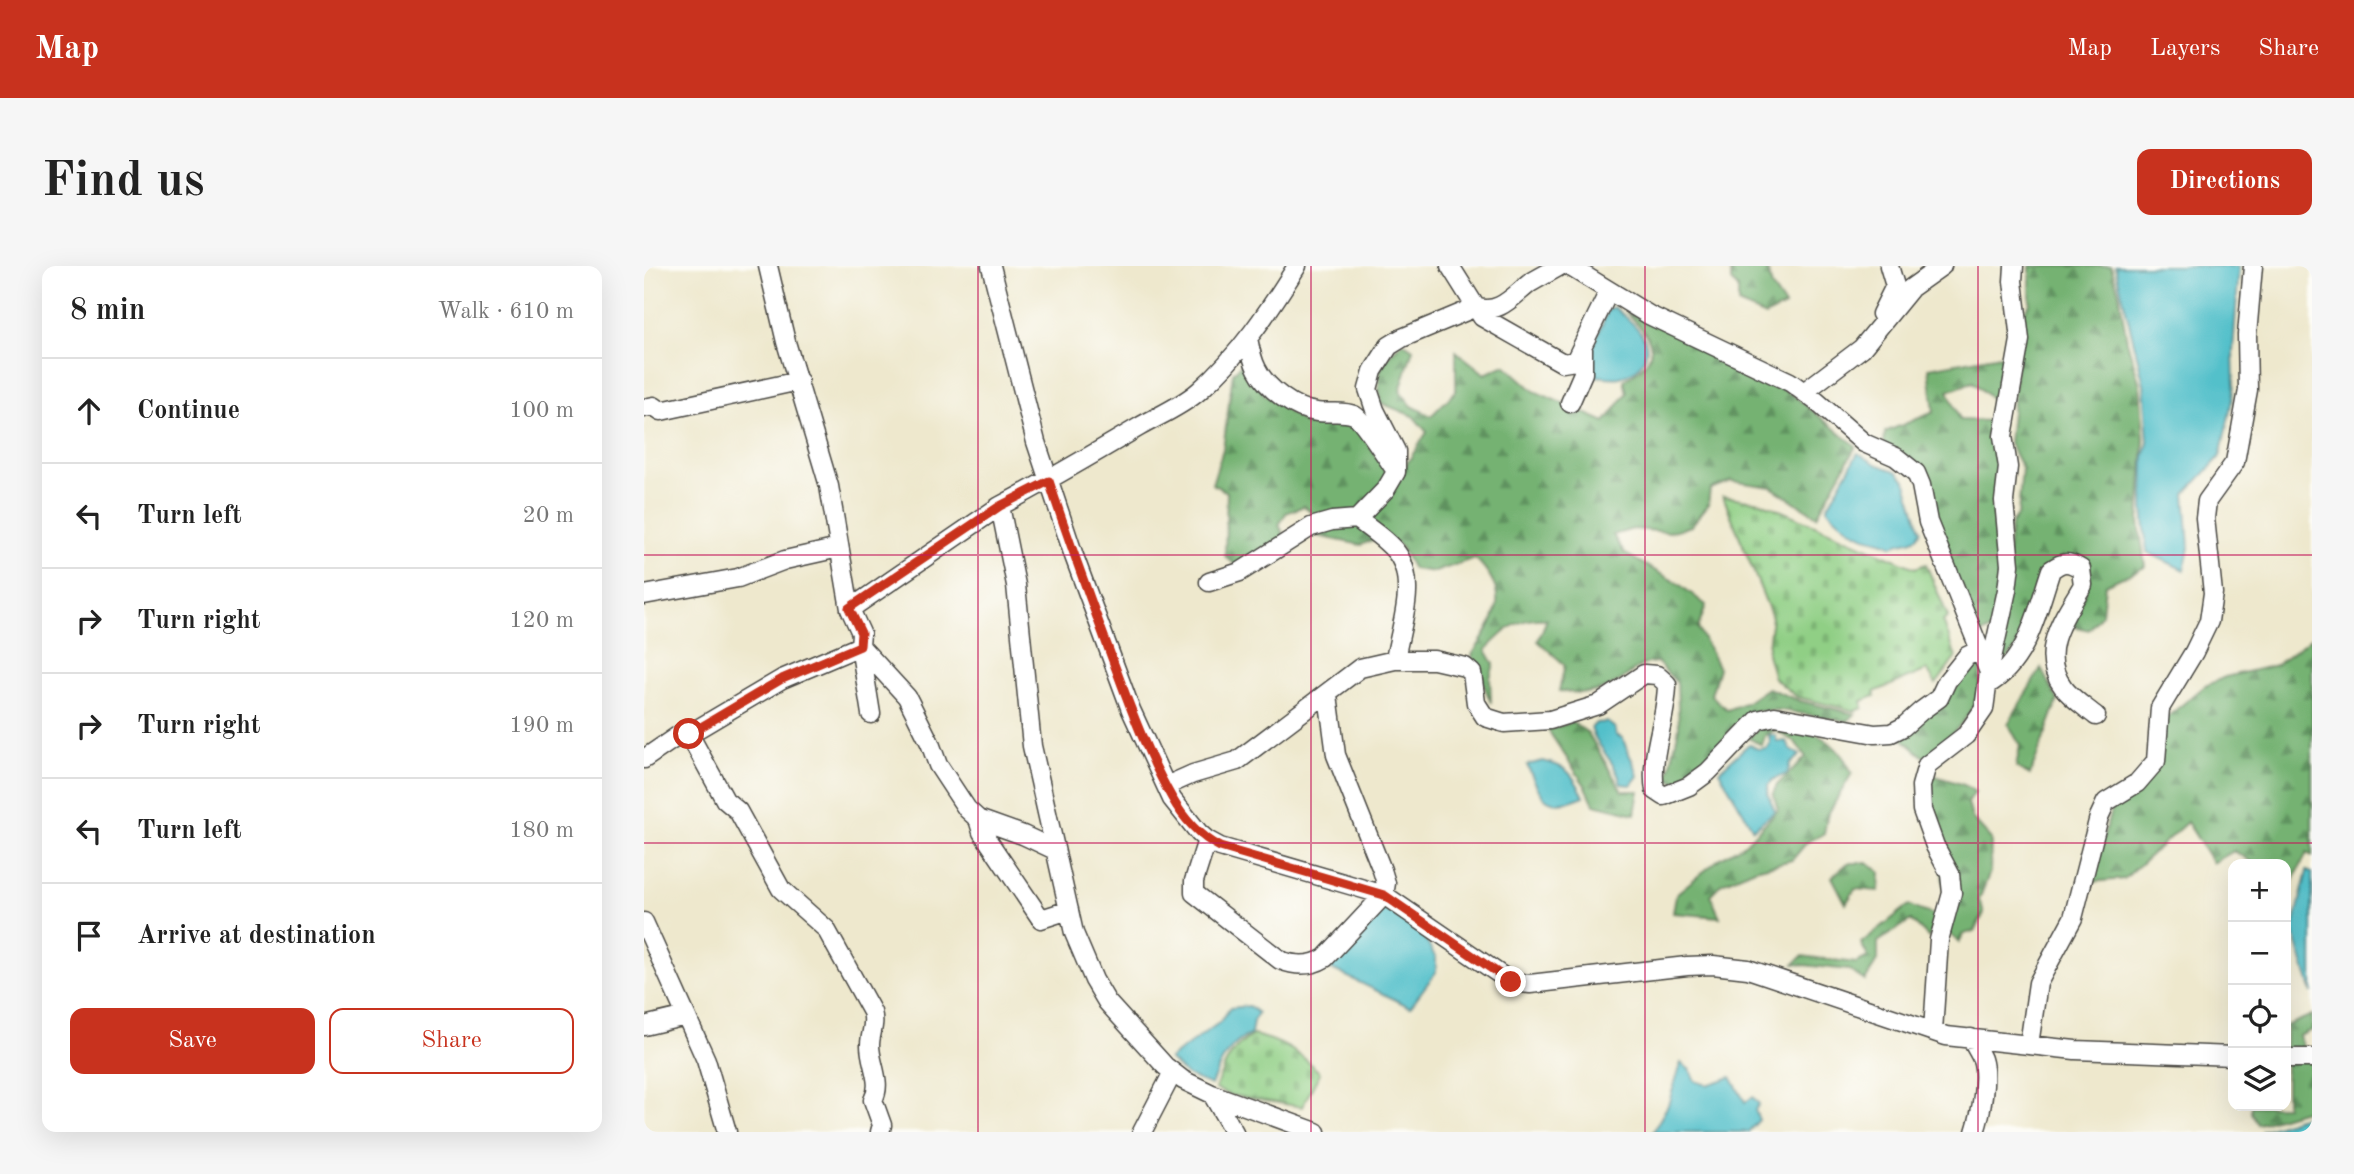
<!DOCTYPE html>
<html lang="en">
<head>
<meta charset="utf-8">
<style>
	body { margin:0; font-family:"Old Standard TT",serif; background:#f6f6f6; color:#222 }
	.controls { position:absolute; right:21px; bottom:21px; display:grid; overflow:hidden; border-radius:14px; box-shadow:0 7px 28px #0002 }
	.controls button { width:63px; height:63px; display:grid; place-items:center; padding:0; border:0; border-bottom:2px solid #e0e0e0; background:#fff; color:#222; font:35px sans-serif }
	.stop { position:absolute; width:21px; height:21px; margin:-16px; border:5px solid #c8321e; border-radius:50%; background:#fff }
	.stop.end { background:#c8321e; border-color:#fff; box-shadow:0 2px 7px #0008 }
	.list { margin:0; padding:0; list-style:none }
	h2 { display:flex; justify-content:space-between; align-items:center; height:91px; margin:0; padding:0 28px; font-size:30px }
	h2 small { font-size:23px; font-weight:400; color:#767676 }
	.list li { display:grid; grid-template-columns:46px 1fr auto; gap:21px; align-items:center; box-sizing:border-box; height:105px; padding:0 28px; border-top:2px solid #e0e0e0 }
	.list b { display:block; font-size:26px; white-space:nowrap }
	.list em { font-size:23px; font-style:normal; color:#767676 }
	.actions { display:flex; gap:14px; padding:21px 28px }
	.actions a { flex:1; padding:16px 0; border:2px solid #c8321e; border-radius:14px; text-align:center; font-size:24px; color:#c8321e }
	.actions .main { background:#c8321e; color:#fff }
	.icon { flex:none; width:38px; height:38px; fill:none; stroke:currentColor; stroke-width:2; stroke-linecap:round; stroke-linejoin:round }
	.map { position:relative; flex:none; width:1668px; height:866px; overflow:hidden; border-radius:14px }
	header { display:flex; align-items:center; gap:42px; box-sizing:border-box; height:98px; padding:0 35px; background:#c8321e; color:#fff }
	header strong { font-size:33px }
	nav { display:flex; gap:38px; margin-inline-start:auto; font-size:24px }
	.intro { display:flex; align-items:center; justify-content:space-between; box-sizing:border-box; height:168px; padding:0 42px }
	h1 { margin:0; font-size:49px }
	.button { padding:18px 32px; border-radius:14px; background:#c8321e; color:#fff; font-size:24px; font-weight:700 }
	main { display:flex; gap:42px; padding:0 42px }
	aside { flex:1; background:#fff; border-radius:14px; box-shadow:0 7px 28px #0002 }
	.map>svg:first-child { display:block }
	.forest { fill:url(#forest-firs); stroke:#506e4e; stroke-width:2 }
	.cemetery { fill:url(#cemetery-stones); stroke:#5e7d58; stroke-width:2 }
	.water { fill:#52c0ca; stroke:#3e767a; stroke-width:2 }
	.lines { fill:none; stroke-linecap:round; stroke-linejoin:round }
	.minor-casing { stroke:#484743; stroke-width:21 }
	.minor { stroke:#fff; stroke-width:18 }
	.route { stroke:#c8321e; stroke-width:9 }
	.grid { fill:none; stroke:#c2185b; stroke-width:2; stroke-opacity:0.55 }
</style>
</head>
<body>
<header>
<strong>Map</strong>
<nav><a>Map</a><a>Layers</a><a>Share</a></nav>
</header>
<div class="intro"><h1>Find us</h1><a class="button">Directions</a></div>
<main>
<aside>
<h2>8 min<small>Walk · 610 m</small></h2>
<ul class="list">
<li><svg class="icon" aria-label="ahead" viewBox="0 0 24 24"><path d="M12 20V5M6 11l6-6 6 6"/></svg><div><b>Continue</b></div><em>100 m</em></li>
<li><svg class="icon" aria-label="left" viewBox="0 0 24 24"><path d="M17 20v-9H6M10 6l-5 5 5 5"/></svg><div><b>Turn left</b></div><em>20 m</em></li>
<li><svg class="icon" aria-label="right" viewBox="0 0 24 24"><path d="M7 20v-9h11M14 6l5 5-5 5"/></svg><div><b>Turn right</b></div><em>120 m</em></li>
<li><svg class="icon" aria-label="right" viewBox="0 0 24 24"><path d="M7 20v-9h11M14 6l5 5-5 5"/></svg><div><b>Turn right</b></div><em>190 m</em></li>
<li><svg class="icon" aria-label="left" viewBox="0 0 24 24"><path d="M17 20v-9H6M10 6l-5 5 5 5"/></svg><div><b>Turn left</b></div><em>180 m</em></li>
<li><svg class="icon" aria-label="arrive" viewBox="0 0 24 24"><path d="M6 21V4h12l-3 4 3 4H6"/></svg><div><b>Arrive at destination</b></div></li>
</ul>
<div class="actions"><a class="main">Save</a><a>Share</a></div>
</aside>
<div class="map">
<svg width="1668" height="866" viewBox="0 0 1668 866">
	<defs>
		<pattern id="forest-firs" width="22" height="20" patternUnits="userSpaceOnUse" patternTransform="scale(1.75)"><rect width="22" height="20" fill="#74b272"/><path d="M5 1l3.5 6h-7zM16 11l3.5 6h-7z" fill="#5f915e"/></pattern>
		<pattern id="cemetery-stones" width="16" height="16" patternUnits="userSpaceOnUse" patternTransform="scale(1.75)"><rect width="16" height="16" fill="#90cf85"/><path d="M2 7V4a2 2 0 0 1 4 0v3zM10 15v-3a2 2 0 0 1 4 0v3z" fill="#7cb273"/></pattern>
	</defs>
	<rect width="100%" height="100%" fill="#fdfcf7"/>
	<filter id="ink" filterUnits="userSpaceOnUse"><feTurbulence type="fractalNoise" baseFrequency=".0143" numOctaves="2"/><feDisplacementMap in="SourceGraphic" scale="14" xChannelSelector="R" yChannelSelector="G"/><feConvolveMatrix kernelMatrix="1 2 1 2 8 2 1 2 1" color-interpolation-filters="sRGB"/></filter>
	<filter id="wash" filterUnits="userSpaceOnUse"><feTurbulence type="fractalNoise" baseFrequency=".00686" numOctaves="4" result="noise"/><feDisplacementMap in="SourceGraphic" scale="28" xChannelSelector="R" yChannelSelector="G"/><feGaussianBlur stdDeviation="1.57" result="paint"/><feColorMatrix in="noise" values="0 0 0 0 0 0 0 0 0 0 0 0 0 0 0 0 0 1.4 0 .05"/><feComposite in="paint" operator="in"/></filter>
	<g filter="url(#wash)">
		<rect width="100%" height="100%" fill="#eee8cd"/>
		<path class="forest" d="M1087,0L1123,2L1128,21L1141,40L1121,50L1094,38V22L1087,15Z
			M1386,0H1467L1475,27L1483,75L1496,119L1500,173L1495,256L1501,301L1461,319L1458,348L1445,364L1423,359L1442,326L1419,290L1377,376L1350,409L1367,258L1374,248L1378,202L1365,177L1377,51L1386,37Z
			M982,46L1030,65L1149,129L1212,180L1173,250L1127,221L1087,215L1066,223L1064,239L1047,260L1025,266L989,263L969,269L980,287L1035,318L1062,339L1054,362L1075,402L1067,429L1083,444L1103,436L1124,422L1156,435L1211,448L1204,455L1136,444L1112,445L1053,506L1035,518L1024,512L1035,461L1033,417L1013,396C991,397 987,410 969,419C951,428 935,428 915,425L921,399L894,375L903,353C875,350 859,365 842,384L850,398L846,412L847,437L828,389C853,351 868,328 831,292L791,306L769,303L757,281L742,269L717,279L673,270V252L660,240L642,247L635,259L641,271L594,301L581,290L583,226L568,218L579,183L589,107L599,96L619,127L662,159L696,155L710,158L752,219L762,199L783,166L769,150L737,137C731,106 736,96 759,76L769,83L756,125L768,140L787,150L812,125V85L841,108L861,99L890,125L961,156L983,127L980,114C1020,91 1011,73 982,46Z
			M1362,88L1351,136L1329,116L1304,125L1316,154L1348,155L1349,181L1355,205L1350,237L1360,297L1348,364L1335,368L1289,256L1283,218L1240,177L1241,166L1290,146L1285,102Z
			M1668,371V590L1663,587L1642,630V598H1611L1590,585L1569,597L1543,556L1480,613L1447,616L1468,541L1495,524L1523,451L1561,420L1581,411L1632,399Z
			M1329,393L1335,396C1343,441 1312,465 1281,492L1256,471L1312,413Z
			M1397,402L1414,434L1386,509L1372,501L1376,479L1364,458Z
			M928,456L944,467L978,525H995L991,548L950,538L942,521L904,464Z
			M1120,458C1160,461 1190,467 1208,507L1183,550L1180,568L1163,576L1148,594L1111,603L1078,617L1066,629L1076,651L1029,647L1032,628L1075,593L1102,577L1134,544L1129,527L1133,519L1162,491L1151,476L1131,464L1121,470L1118,479L1104,472Z
			M1288,509L1320,519L1331,526L1324,537L1328,552L1347,573L1346,606L1335,634L1340,647L1331,665L1320,668L1315,676L1303,666L1296,579L1280,523Z
			M1204,597H1225L1236,606L1235,625L1211,623L1202,638L1188,611Z
			M1265,639C1275,646 1284,645 1293,651L1285,672L1267,654L1234,676V693L1221,715L1205,704L1150,698L1158,690L1212,697L1224,691L1217,677Z
			M1668,749V764L1655,770L1668,800V842L1614,858L1607,847V840H1642V760Z"/>
		<path class="cemetery" d="M1079,230L1117,236L1271,302L1282,298L1304,351L1299,355L1312,391L1292,418L1283,404L1230,426L1231,430L1218,435L1219,442L1211,445L1153,431L1130,412L1123,388L1128,351Z
			M609,769C636,774 657,787 676,807L658,841L586,829L571,823C579,801 587,781 609,769Z"/>
		<path class="water" d="M1471,0H1595L1589,85L1590,119L1586,145L1576,191L1541,228L1545,282L1540,304L1503,286L1499,242L1500,191L1504,176L1500,118Z
			M970,41C985,54 1012,72 999,95C994,103 986,109 976,111C968,113 957,110 948,110L945,108L949,81L964,44Z
			M1214,187L1232,198L1254,206L1261,214L1277,264C1271,280 1260,273 1249,280C1240,274 1231,274 1221,271C1208,266 1191,253 1183,242Z
			M963,456L971,462L972,469L979,472C982,486 991,496 994,510L987,519L977,518C972,496 953,482 947,462L952,457Z
			M1125,469H1131L1133,476L1142,475L1147,484L1156,489L1146,498L1143,508L1130,513L1124,519V528L1131,545L1109,563L1075,505L1105,478L1114,483L1123,482L1126,477Z
			M899,495C925,501 928,508 940,530C900,546 899,533 883,499Z
			M1663,605L1668,607V727L1649,664Z
			M739,640L755,647L775,663L792,692V706L766,741L692,705L679,700Z
			M605,740L614,747L609,755L607,768C586,777 575,798 567,819L544,810L525,793L576,756L586,742Z
			M1037,797L1046,804L1051,815L1063,819L1087,811L1101,836L1109,831L1115,838L1111,844L1115,854L1104,866H1009L1024,839Z
			M1663,849L1668,853V866L1617,865Z"/>
	</g>
	<g filter="url(#ink)">
		<g class="lines">
			<g class="minor-casing">
				<path id="minor" d="M124,0L142,76L185,220L206,343L217,367L216,380L263,431L286,477L294,499L323,543L334,553L379,569L411,584
					M347,0L392,176L430,290L487,444L528,533L555,567L563,574L576,581L740,629L867,716L886,718L1043,700L1069,699L1104,703L1302,770L1431,784L1589,790
					M653,0C625,45 595,90 555,125C538,140 514,150 495,161C449,188 404,215 356,240L372,319L388,480L430,667L450,714L463,736L521,800L539,814L568,828L672,866
					M806,0L838,51L919,97L931,95L965,25
					M925,0L1005,49L1146,116L1172,135L1220,177L1252,191L1272,207L1277,219L1284,256L1345,406L1340,443L1322,469L1283,499L1277,520L1278,544L1291,580L1306,608L1308,627L1295,674L1289,765
					M1237,48L1251,20L1245,0
					M604,72C606,83 608,94 613,103C623,123 651,144 673,146C684,148 699,144 710,149C719,153 744,194 752,205
					M1160,126L1218,82L1267,22L1298,0
					M926,137L939,107V83
					M0,142L10,140L17,145L155,115
					M713,253L742,223L752,206V185L731,144L724,123L729,105L745,80L758,72L832,41C854,50 870,29 886,17C896,11 906,6 916,0
					M565,316L596,306L667,261L688,255L713,253C727,264 746,276 755,290C773,319 756,362 751,394
					M0,329L94,312L141,294L195,282
					M206,343L356,240
					M1345,406L1363,324L1366,299L1360,235L1364,201L1359,170L1376,74L1369,15L1370,0
					M1343,419C1384,396 1393,345 1407,304C1419,295 1424,295 1437,303L1439,319C1421,349 1393,386 1419,421C1427,432 1441,441 1452,450
					M45,468L81,534L94,545L137,623L182,663L228,746C232,759 226,767 226,779C226,798 239,817 229,834L238,859L236,866
					M0,493L38,467L45,468L138,413L216,380L227,448
					M522,520L549,508L593,495L716,402L751,394H790L821,401L828,407L832,437L841,451L860,457L906,454L954,439L1000,408L1013,409L1023,418C1023,453 1005,489 1011,524L1020,530L1045,520L1064,506L1114,454L1131,450L1231,468L1247,467L1259,461L1277,445L1295,432L1303,415L1323,390L1336,384
					M334,553L338,566L397,653L425,644
					M563,574L550,615V627L636,694C651,700 666,701 681,692L740,629L742,617L738,604L692,489L684,429
					M0,656L62,794L83,866
					M0,760L42,750
					M1327,772C1330,779 1335,786 1338,793C1344,811 1337,848 1331,866
					M1385,779L1394,717L1429,652L1455,551L1462,536L1493,517L1512,495L1516,442L1550,386L1565,355L1569,327L1561,252L1563,235L1591,196L1604,124L1603,69L1609,0
					M1642,792H1668
					M568,828L590,866
					M498,866L527,810"/>
			</g>
			<use href="#minor" class="minor"/>
		</g>
	</g>
	<g class="lines" filter="url(#ink)">
		<path class="route" d="M45,468L138,413L216,380L217,367L205,342L356,240L405,215C425,276 447,335 469,395C486,441 504,490 528,532C539,552 556,571 576,581L740,629L867,716"/>
	</g>
	<path class="grid" d="M334,0V866M667,0V866M1001,0V866M1334,0V866M0,289H1668M0,577H1668"/>
</svg>
<div class="controls">
<button>+</button>
<button>−</button>
<button><svg class="icon" aria-label="locate" viewBox="0 0 24 24"><circle cx="12" cy="12" r="6"/><path d="M12 2v4M12 18v4M2 12h4M18 12h4"/></svg></button>
<button><svg class="icon" aria-label="layers" viewBox="0 0 24 24"><path d="M12 4l9 5-9 5-9-5zM3 14l9 5 9-5"/></svg></button>
</div>
<div class="stop" style="left:45px;top:468px"></div>
<div class="stop end" style="left:867px;top:716px"></div>
</div>
</main>
</body>
</html>
